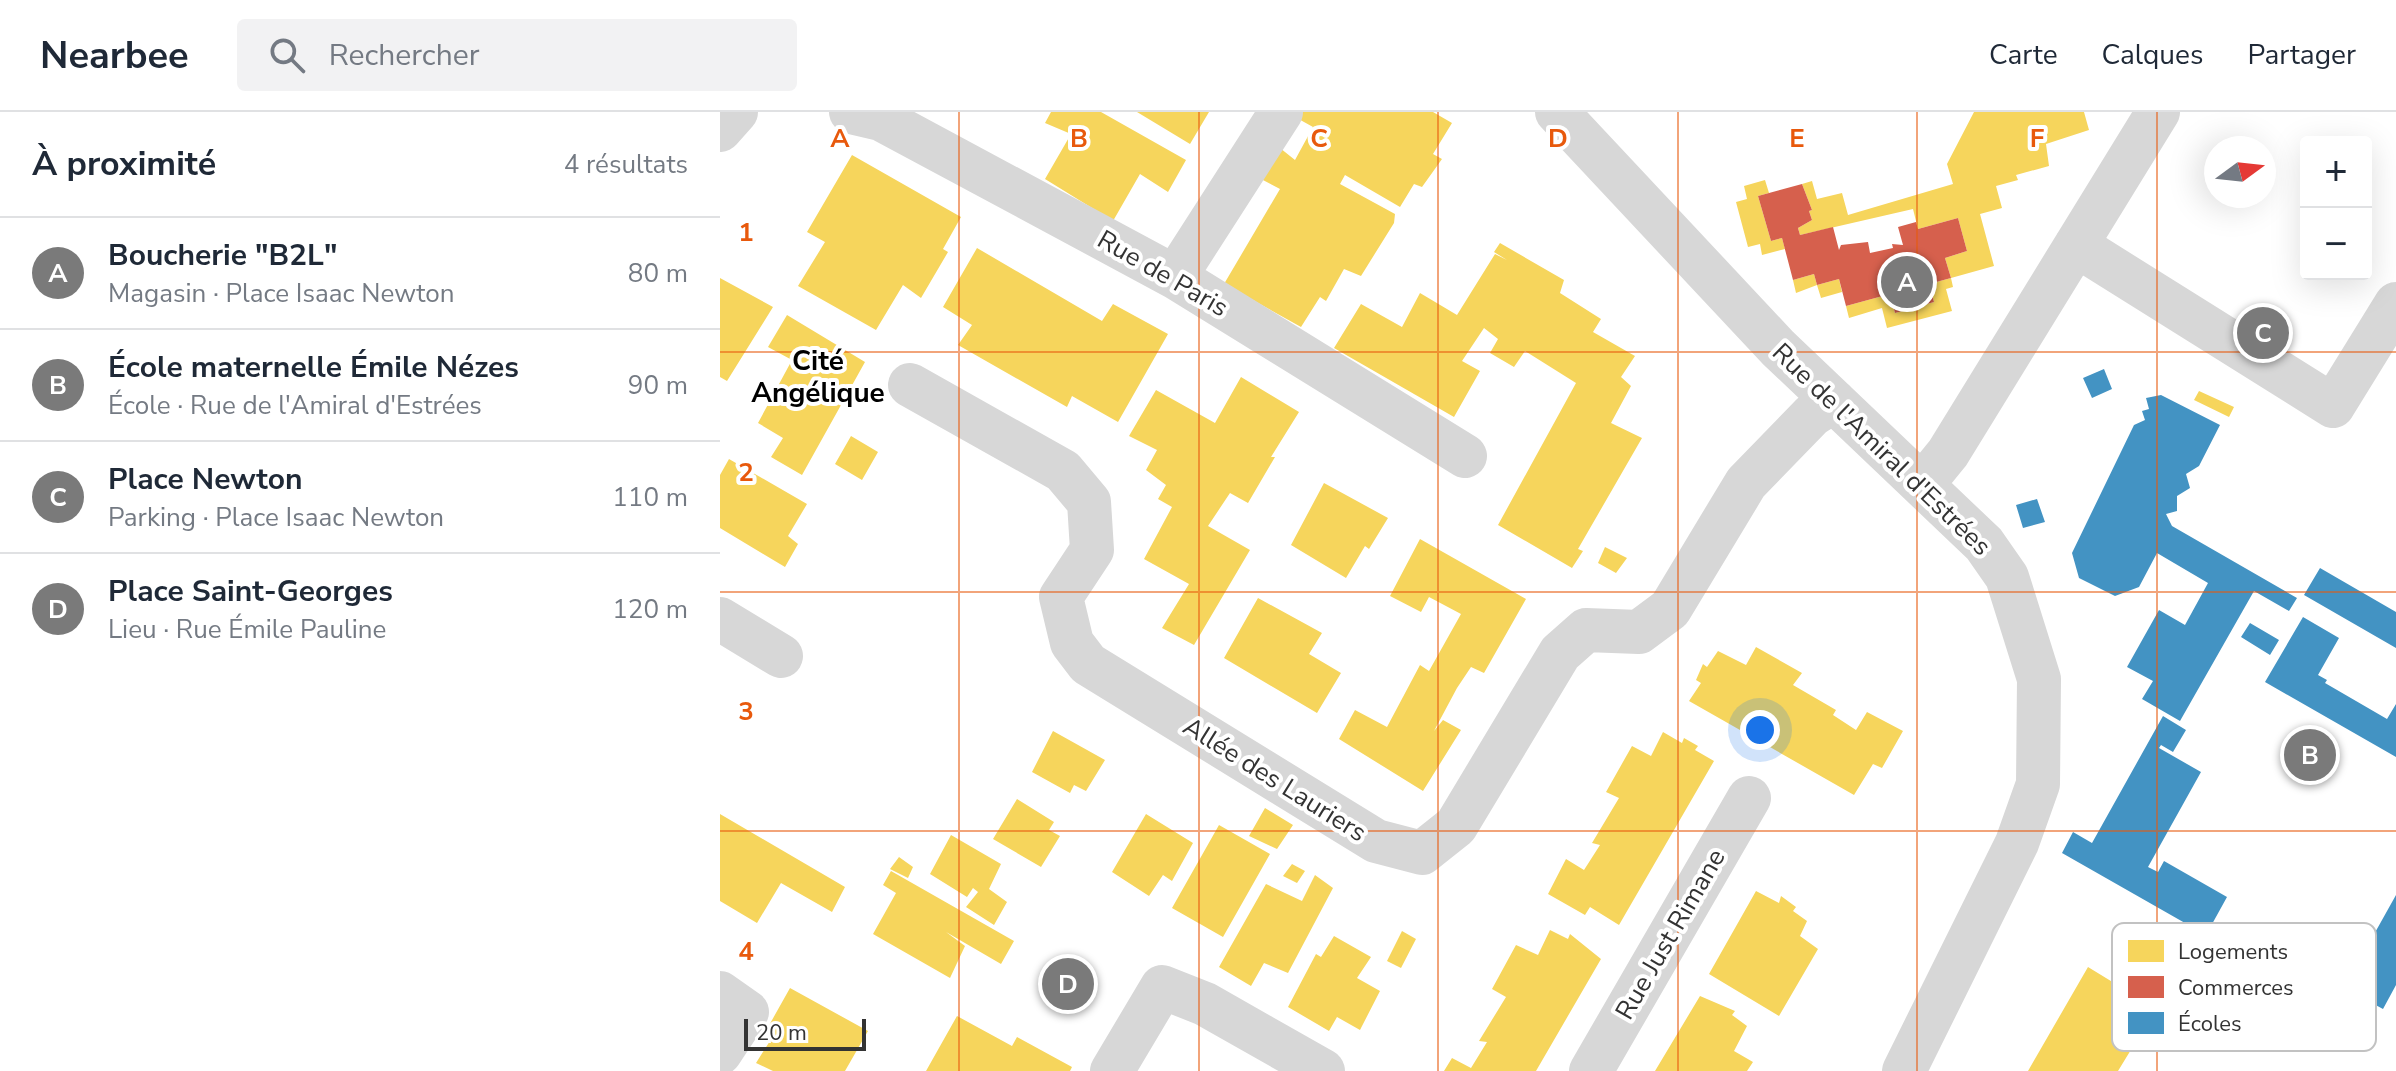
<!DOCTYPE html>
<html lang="fr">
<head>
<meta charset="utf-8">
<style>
	body { margin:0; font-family:"Nunito Sans",sans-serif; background:#f2f2f3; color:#1f2937 }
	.controls { position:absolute; right:24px; top:24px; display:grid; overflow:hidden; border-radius:8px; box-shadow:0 8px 32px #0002 }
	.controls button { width:72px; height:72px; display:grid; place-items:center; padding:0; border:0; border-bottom:2px solid #e0e1e3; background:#fff; color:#1f2937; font:40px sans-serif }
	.compass { position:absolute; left:1484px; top:24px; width:72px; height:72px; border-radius:50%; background:#fff; box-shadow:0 8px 32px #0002; rotate:75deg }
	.scale { position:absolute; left:24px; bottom:20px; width:122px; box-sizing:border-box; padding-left:8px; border:4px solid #333; border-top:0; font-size:22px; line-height:28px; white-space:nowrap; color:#333; -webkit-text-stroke:6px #fff; paint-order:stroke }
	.you { position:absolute; left:1040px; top:618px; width:28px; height:28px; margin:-20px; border:6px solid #fff; border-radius:50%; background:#1a73e8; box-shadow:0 0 0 12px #1a73e833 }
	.badge { display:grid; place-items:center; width:52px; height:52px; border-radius:50%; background:#7a7a7a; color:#fff; font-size:26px; font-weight:700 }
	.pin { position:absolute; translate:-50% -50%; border:4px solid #fff; box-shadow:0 2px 8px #0006 }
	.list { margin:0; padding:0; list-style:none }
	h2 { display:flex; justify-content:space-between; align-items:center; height:104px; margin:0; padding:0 32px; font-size:34px }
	h2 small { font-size:26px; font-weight:400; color:#747a83 }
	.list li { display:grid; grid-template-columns:52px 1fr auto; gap:24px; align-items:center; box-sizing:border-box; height:112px; padding:0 32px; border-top:2px solid #e0e1e3 }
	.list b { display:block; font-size:30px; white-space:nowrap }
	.list p { margin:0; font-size:26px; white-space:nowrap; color:#747a83 }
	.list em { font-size:26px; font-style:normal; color:#747a83 }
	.icon { flex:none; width:44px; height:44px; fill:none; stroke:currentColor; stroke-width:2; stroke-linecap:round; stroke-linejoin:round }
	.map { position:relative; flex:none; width:1676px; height:959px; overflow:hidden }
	header { display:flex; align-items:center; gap:48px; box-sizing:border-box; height:112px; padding:0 40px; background:#fff; border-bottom:2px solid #e0e1e3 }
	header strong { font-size:38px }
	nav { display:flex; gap:44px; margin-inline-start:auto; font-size:28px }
	.search { width:560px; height:72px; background:#f2f2f3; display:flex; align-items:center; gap:20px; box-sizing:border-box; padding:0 28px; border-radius:8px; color:#747a83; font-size:30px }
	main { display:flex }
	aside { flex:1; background:#fff }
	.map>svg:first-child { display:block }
	.homes { fill:#f6d55c }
	.shops { fill:#d6604d }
	.schools { fill:#4393c3 }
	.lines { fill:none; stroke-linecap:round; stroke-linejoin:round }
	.minor { stroke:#d7d7d7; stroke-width:44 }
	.grid { fill:none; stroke:#e8590c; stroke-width:2; stroke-opacity:0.55 }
	.labels { text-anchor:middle; stroke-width:8; stroke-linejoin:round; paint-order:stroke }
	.street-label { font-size:26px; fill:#333; stroke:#fff }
	.neighbourhood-label { font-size:28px; font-weight:bold; fill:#000; stroke:#fff }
	.key { fill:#fff; stroke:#c2c2c2; stroke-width:2 }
	.key-label { font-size:22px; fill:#333 }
	.grid-label { font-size:26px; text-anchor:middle; font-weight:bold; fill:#e8590c; stroke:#fff; stroke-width:8; stroke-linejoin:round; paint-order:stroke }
</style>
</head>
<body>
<header>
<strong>Nearbee</strong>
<div class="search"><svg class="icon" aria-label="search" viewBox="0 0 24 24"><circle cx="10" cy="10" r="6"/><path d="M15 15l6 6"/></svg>Rechercher</div>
<nav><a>Carte</a><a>Calques</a><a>Partager</a></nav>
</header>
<main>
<aside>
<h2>À proximité<small>4 résultats</small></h2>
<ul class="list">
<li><span class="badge">A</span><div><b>Boucherie &quot;B2L&quot;</b><p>Magasin · Place Isaac Newton</p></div><em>80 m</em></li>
<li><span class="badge">B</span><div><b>École maternelle Émile Nézes</b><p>École · Rue de l'Amiral d'Estrées</p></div><em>90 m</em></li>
<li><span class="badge">C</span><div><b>Place Newton</b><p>Parking · Place Isaac Newton</p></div><em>110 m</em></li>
<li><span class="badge">D</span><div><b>Place Saint-Georges</b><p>Lieu · Rue Émile Pauline</p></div><em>120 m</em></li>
</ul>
</aside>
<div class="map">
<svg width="1676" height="959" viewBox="0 0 1676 959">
	<rect width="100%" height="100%" fill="#fff"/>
	<path class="homes" d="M331,0H381L466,48L448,80L420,62L393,109L325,67L351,22L325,11Z
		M417,0H489L470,32Z
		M578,0H713L732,11L713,42L722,47L702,75L694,72L680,95L625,63L620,72L675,102L674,111L641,164L624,157L606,189L600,185L581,215L504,172L560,77L541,67L560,36L575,48L593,15L575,5Z
		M1254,0H1364L1369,18L1326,32L1329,54L1296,63L1298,68L1276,74L1282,96L1260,102L1274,154L1231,166L1225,146L1247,139L1238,106L1198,117L1193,97L1080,123L1078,116L1092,108L1089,99L1092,98L1082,72L1092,69L1097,87L1122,81L1128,103L1233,72L1227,52Z
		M132,43L241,105L223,137L228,140L201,186L183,173L156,218L78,174L105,130L87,120Z
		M1045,68L1049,81L1038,84L1051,129L1062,126L1065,137L1042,143L1040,132L1028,135L1016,90L1027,87L1024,74Z
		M780,131L844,168L840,181L881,207L873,220L915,244L901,265L911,274L891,311L922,326L858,437L863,439L852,456L778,413L856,271L805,239L794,255L770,241L778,227L764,216L742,249L760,259L734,305L614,236L641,192L682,215L700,181L737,203L775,142L787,148L774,140Z
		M257,136L382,209L393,192L448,222L398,310L352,284L347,295L238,233L252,213L223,195Z
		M1094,162L1097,173L1076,181L1073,168Z
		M0,166L53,195L7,269L0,265Z
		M1231,166L1233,175L1226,177L1232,199L1167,216L1162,196L1129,206L1126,194L1170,182L1175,201L1214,190L1209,172Z
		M1119,167L1122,180L1101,186L1097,173Z
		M67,203L145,250L82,363L51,345L63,326L38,311L72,248L48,235Z
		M521,265L579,300L551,345H555L528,391L510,381L488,414L530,438L474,533L442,516L469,472L424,447L452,395L438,387L446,373L426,358L437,338L409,324L436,278L495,311Z
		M1479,279L1514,295L1509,305L1474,288Z
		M131,324L158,340L142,368L115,352Z
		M9,347L87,392L68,424L78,432L65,455L0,416V363Z
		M604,371L668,406L649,437L645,434L626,466L571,433Z
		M700,427L806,487L764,561L751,555L737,576L714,619L723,608L741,618L703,679L619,627L635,598L667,615L700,553L709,559L741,502L709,485L701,500L670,484Z
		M885,435L907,446L896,461L878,451Z
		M538,486L602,521L589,542L621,561L597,601L504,546Z
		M1036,535L1082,561L1073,573L1116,598L1113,603L1136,618L1147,600L1183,619L1162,656L1153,652L1134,683L969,589L981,571L976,568L983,552L987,555L998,539L1026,553Z
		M333,619L385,648L366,679L354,673L350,681L312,660Z
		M943,620L962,631L964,626L978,634L975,638L994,649L899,813L870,795L865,803L828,782L846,747L864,758L880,733L872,731L899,686L886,680L912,634L931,644Z
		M297,687L334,710L329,718L340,724L321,755L273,727Z
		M545,696L573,713L557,737L529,724Z
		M0,702L125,775L112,800L61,771L37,811L0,789Z
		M426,702L473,731L452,769L443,763L429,784L392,760Z
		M499,713L550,742L503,825L452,796Z
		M231,723L281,752L269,777L287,790L274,813L246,795L258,780L253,776L247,785L210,762Z
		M179,745L193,755L188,766L170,757Z
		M572,752L585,759L577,771L563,764Z
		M171,759L294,829L281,852L226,820L245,834L230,866L153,822L176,781L163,773Z
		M595,763L613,776L568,861L544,851L531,874L499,855L546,772L582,789Z
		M1036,779L1059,791L1061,784L1076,795L1073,799L1087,809L1080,824L1098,837L1059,904L989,862Z
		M830,818L848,827L850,822L881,847L816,959H724L732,946L751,956L767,930L759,929L786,885L772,877L796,833L818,843Z
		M682,819L696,827L681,856L667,849Z
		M614,824L651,845L637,866L660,879L640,918L617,905L609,919L568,895L596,842L601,845Z
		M1368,855L1417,885L1401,911L1420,923L1398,959H1308Z
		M70,876L148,919L125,959H53L36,951L55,921L47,917Z
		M980,884L1015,899L1012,903L1027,914L1014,939L1033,950L1027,959H935Z
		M237,904L292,934L297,925L352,955L350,959H206Z"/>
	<path class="shops" d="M1082,72L1092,98L1089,99L1092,108L1078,116L1080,123L1113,115L1119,138L1121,133L1148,130L1150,141L1173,136L1172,132L1183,133L1178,115L1196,110L1198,117L1238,106L1247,139L1225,146L1231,166L1209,172L1214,190L1175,201L1170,182L1126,194L1119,167L1097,173L1094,162L1073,168L1062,126L1051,129L1038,84Z"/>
	<path class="schools" d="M1384,257L1392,277L1372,286L1363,266Z
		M1441,283L1500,313L1479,354L1466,362L1470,376L1457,384V399L1446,402L1452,414L1577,486L1569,499L1534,479L1460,609L1422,587L1433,569L1407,555L1439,498L1465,513L1488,471L1437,441L1419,475L1395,484L1359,466L1352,441L1414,313L1425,308L1422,299L1429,297L1426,286Z
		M1317,387L1325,410L1303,416L1296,393Z
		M1600,456L1676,500V536L1584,483Z
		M1583,505L1619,526L1598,563L1607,568L1605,571L1667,607L1676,592V645L1545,570Z
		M1530,511L1559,528L1550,543L1521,525Z
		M1443,604L1466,618L1453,640L1441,633L1439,636L1481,660L1428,755L1438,760L1444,749L1507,785L1486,823L1342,741L1353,720L1372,731Z
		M1676,783V873L1663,897L1624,876Z"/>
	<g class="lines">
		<path class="minor" d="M131,0L161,7L455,165L745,344
			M837,0L1058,236L1264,432L1287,465L1319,567L1318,672L1297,731L1184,959
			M0,18L16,0
			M1356,133L1613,294L1676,192
			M455,165L561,0
			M190,273L343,359L369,390L372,438L341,485L352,531L368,552L656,729L702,741L736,714L840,541L866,518L919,520L950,497L1026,371L1092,303L1114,289
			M1202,373L1228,341L1438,0
			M0,507L61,544
			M0,881L27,900L0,941
			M392,959L442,875L485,892L603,959
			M871,959L1029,686"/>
	</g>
	<path class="grid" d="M239,0V959M479,0V959M718,0V959M958,0V959M1197,0V959M1437,0V959M0,240H1676M0,480H1676M0,719H1676"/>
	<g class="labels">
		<g class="street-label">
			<text transform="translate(443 161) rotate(30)" y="9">Rue de Paris</text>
			<text transform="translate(1162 337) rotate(44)" y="9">Rue de l'Amiral d'Estrées</text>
			<text transform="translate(555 667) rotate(32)" y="9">Allée des Lauriers</text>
			<text transform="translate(950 822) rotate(-60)" y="9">Rue Just Rimane</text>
		</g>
		<g class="neighbourhood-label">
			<text x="98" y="258">Cité<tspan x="98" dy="32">Angélique</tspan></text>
		</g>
	</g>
	<rect x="1392" y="811" width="264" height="128" rx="12" class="key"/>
	<rect x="1408" y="828" width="36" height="22" fill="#f6d55c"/>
	<rect x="1408" y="864" width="36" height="22" fill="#d6604d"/>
	<rect x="1408" y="900" width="36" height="22" fill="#4393c3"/>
	<g class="key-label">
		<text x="1458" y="847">Logements</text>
		<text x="1458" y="883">Commerces</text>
		<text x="1458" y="919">Écoles</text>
	</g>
	<g class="grid-label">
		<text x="120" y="35">A</text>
		<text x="359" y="35">B</text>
		<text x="599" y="35">C</text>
		<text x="838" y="35">D</text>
		<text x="1077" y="35">E</text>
		<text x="1317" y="35">F</text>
		<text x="26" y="129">1</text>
		<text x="26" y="369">2</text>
		<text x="26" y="608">3</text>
		<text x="26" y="848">4</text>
	</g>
</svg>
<div class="controls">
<button>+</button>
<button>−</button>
</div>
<svg class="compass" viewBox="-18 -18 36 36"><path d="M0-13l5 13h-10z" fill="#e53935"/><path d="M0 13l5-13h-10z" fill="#747a83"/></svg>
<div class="scale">20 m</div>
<div class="you"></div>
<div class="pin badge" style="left:1187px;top:170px">A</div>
<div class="pin badge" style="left:1590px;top:643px">B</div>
<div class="pin badge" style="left:1543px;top:221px">C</div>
<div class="pin badge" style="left:348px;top:872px">D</div>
</div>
</main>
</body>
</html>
